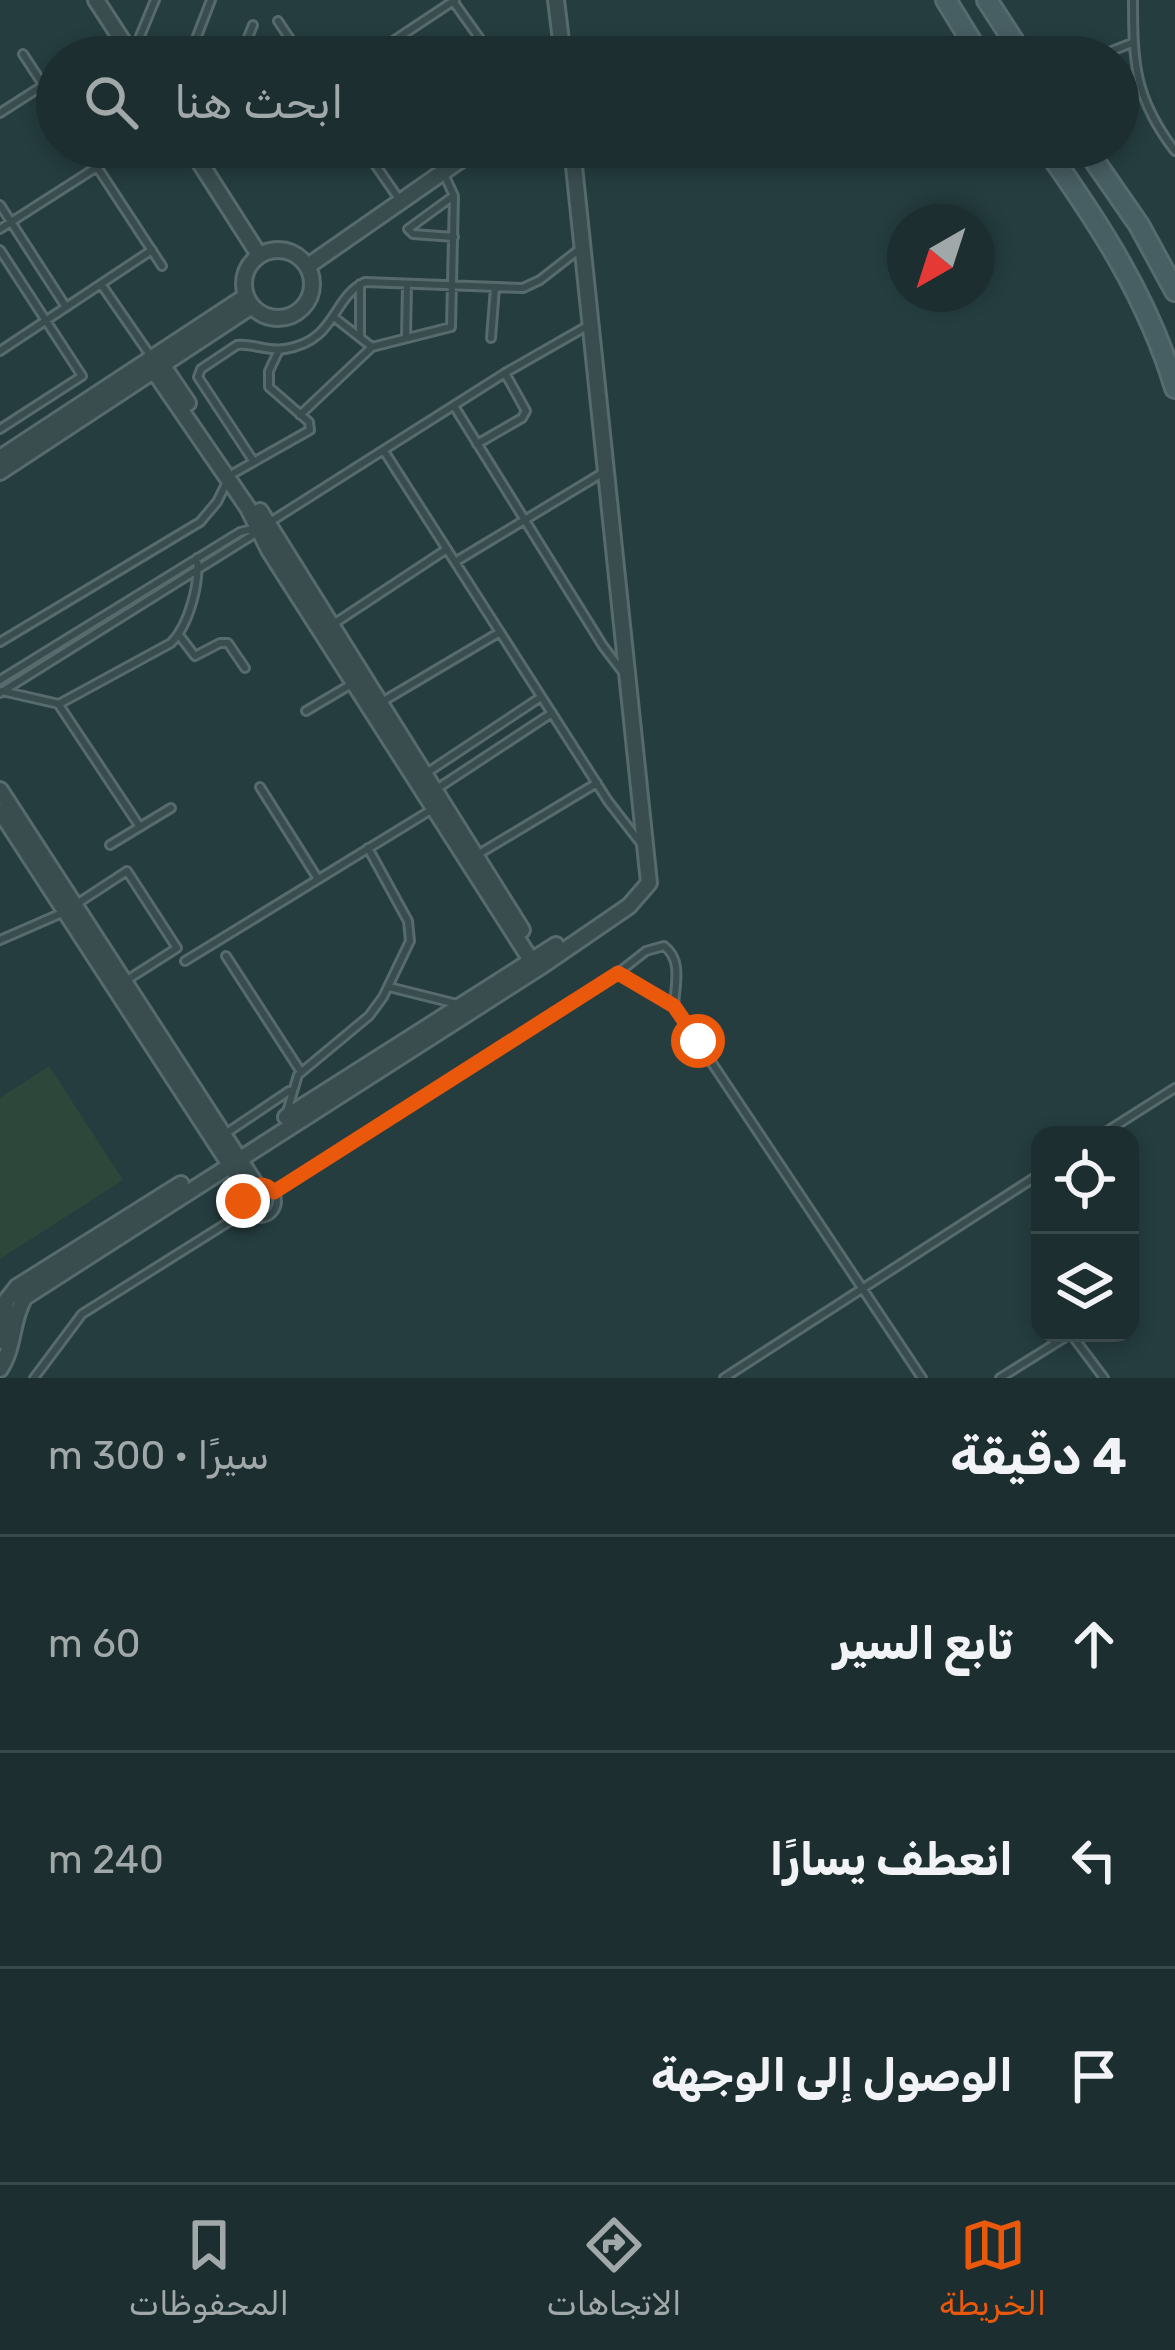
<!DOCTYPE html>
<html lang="ar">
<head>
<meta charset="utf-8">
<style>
	body { margin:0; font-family:Rubik,Vazirmatn,sans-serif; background:#293a3b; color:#f1f3f6; direction:rtl }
	.controls { position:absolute; right:36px; bottom:36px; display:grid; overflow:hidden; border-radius:24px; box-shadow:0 6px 18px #0003 }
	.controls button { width:108px; height:108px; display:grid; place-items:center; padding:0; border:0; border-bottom:3px solid #3a4a4b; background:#1c2e2f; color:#f1f3f6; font:60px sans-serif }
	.compass { position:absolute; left:887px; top:204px; width:108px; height:108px; border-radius:50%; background:#1c2e2f; box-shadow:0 6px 18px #0003; rotate:219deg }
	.stop { position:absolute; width:36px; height:36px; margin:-27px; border:9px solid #ea580c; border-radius:50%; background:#fff }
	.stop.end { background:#ea580c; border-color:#fff; box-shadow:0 3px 12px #0008 }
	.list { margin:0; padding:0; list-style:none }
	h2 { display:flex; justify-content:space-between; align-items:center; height:156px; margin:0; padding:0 48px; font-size:51px }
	h2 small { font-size:39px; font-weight:400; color:#a0a8aa }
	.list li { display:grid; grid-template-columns:78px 1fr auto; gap:36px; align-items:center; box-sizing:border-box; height:216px; padding:0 48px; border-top:3px solid #3a4a4b }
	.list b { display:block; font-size:45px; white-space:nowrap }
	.list em { font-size:39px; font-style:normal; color:#a0a8aa }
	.icon { flex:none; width:66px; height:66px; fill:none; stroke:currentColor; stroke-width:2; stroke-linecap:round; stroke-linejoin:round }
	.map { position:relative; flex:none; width:1175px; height:1378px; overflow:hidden; direction:ltr }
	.search { position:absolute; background:#1c2e2f; box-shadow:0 6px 18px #0003; left:36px; right:36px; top:36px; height:132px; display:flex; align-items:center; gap:30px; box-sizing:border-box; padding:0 42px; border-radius:66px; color:#a0a8aa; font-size:45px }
	.sheet { height:804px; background:#1c2e2f }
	nav { display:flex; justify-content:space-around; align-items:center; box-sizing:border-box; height:168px; border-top:3px solid #3a4a4b; background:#1c2e2f; font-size:33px; color:#a0a8aa }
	nav a { display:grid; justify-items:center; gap:6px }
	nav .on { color:#ea580c }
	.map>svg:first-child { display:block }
	.green { fill:#2d473a }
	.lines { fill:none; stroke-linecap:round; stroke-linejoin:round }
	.lane-casing { stroke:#576a6d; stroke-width:12 }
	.street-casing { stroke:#576a6d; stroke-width:20 }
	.secondary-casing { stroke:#576a6d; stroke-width:24 }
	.lane { stroke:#394d4f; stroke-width:6 }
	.street { stroke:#394d4f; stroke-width:14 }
	.secondary { stroke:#475e62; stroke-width:18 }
	.route { stroke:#ea580c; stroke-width:15 }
</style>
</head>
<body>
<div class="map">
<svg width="1175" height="1378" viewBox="0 0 1175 1378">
	<rect width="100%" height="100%" fill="#253d3f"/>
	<path class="green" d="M49,1066L123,1180L0,1259V1098Z"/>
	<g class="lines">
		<g class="lane-casing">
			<path id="lane" d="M1133,0C1133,64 1135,99 1175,151
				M453,1L493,57
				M278,21L302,57
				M133,53L155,0
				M23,54L57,106
				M189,57L211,0
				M240,57L253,25
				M369,57L455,0
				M530,57L533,55
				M1096,57L1132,43
				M0,113L42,86
				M84,147L162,266
				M363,147L399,199
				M372,160L392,147
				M452,197L408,229L413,234L454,237
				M0,205L66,307
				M0,229L97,167
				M0,250L82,376L0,429
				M101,284L150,355
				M335,318L372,347
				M360,337V284
				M406,338L407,284
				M491,338L495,288
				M0,351L152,250
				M454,406L603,646L622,671
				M300,415L372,347L451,327L454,196L443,172
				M477,444L522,418L526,411L505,373
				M384,451L608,801L642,845
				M254,462L198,377L201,369L237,345C253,343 268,352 285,349C337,341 331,298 365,282L523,288L540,280L581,248
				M234,473L310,430L309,422L269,387V371L279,350
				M270,522L505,373L589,325
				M455,562L604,472
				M335,623L447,549
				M179,635L195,656L220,643H228L245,668
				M0,642L200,522L217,502L228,480
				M0,680L240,532L256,528
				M2,691L59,704L171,643C189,625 200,583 197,558
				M0,693L256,533
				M380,703L500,632
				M59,705L140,827
				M306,711L355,682
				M425,774L541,697
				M260,787L318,879
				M435,790L552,713
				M110,845L171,808
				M477,855L597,783
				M75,905L127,871L177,948L127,980
				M0,940L62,913
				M226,956L301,1072
				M185,961L431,810
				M618,973L674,1006L922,1378
				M389,987L457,1004
				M286,1115L298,1075L369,1016L383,997L410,941L408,921L368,848
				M225,1134L289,1091
				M1101,1135L1175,1088
				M243 1201a17 17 0 1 1 34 0a17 17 0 1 1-34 0Z
				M274,1192L618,973L646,951L664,946C683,960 675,985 674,1006
				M1071,1334L1104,1378
				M34,1378L82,1314L246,1211
				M724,1378L1040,1174
				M1000,1378L1072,1333"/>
		</g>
		<g class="street-casing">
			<path id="street" d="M96,0L133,57
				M556,0L563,57
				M190,147L259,255
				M244 284a34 34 0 1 1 68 0a34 34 0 1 1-68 0Z
				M308,266L479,147
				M152,359L154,371L248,508L269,550L536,968
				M152,359L163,366L188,403
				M0,458L246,296
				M0,472L252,306
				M260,511L522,930
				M0,790L256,1185
				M0,811L247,1191
				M286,1117L556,945
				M0,1341L6,1301L17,1287L181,1184
				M0,1369C15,1346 11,1319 25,1297L543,965L629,906L649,883L572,147"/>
		</g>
		<g class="secondary-casing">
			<path id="secondary" d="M946,0L981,57
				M987,0L1024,57
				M1045,147C1099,223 1148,298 1175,388
				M1085,147L1139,225L1175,291"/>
		</g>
		<use href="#lane" class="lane"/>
		<use href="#street" class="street"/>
		<use href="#secondary" class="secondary"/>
	</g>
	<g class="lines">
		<path class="route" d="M243,1201C247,1184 263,1180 274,1192L618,973L674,1006L698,1041"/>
	</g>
</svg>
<div class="controls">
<button><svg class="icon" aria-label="locate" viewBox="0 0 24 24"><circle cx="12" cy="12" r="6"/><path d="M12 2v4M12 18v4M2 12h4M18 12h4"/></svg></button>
<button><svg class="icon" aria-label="layers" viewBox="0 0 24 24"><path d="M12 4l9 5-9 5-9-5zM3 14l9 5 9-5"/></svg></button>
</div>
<svg class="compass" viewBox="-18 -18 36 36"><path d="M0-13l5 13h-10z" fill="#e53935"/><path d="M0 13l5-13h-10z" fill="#a0a8aa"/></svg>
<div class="stop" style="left:698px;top:1041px"></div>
<div class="stop end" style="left:243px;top:1201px"></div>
<div class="search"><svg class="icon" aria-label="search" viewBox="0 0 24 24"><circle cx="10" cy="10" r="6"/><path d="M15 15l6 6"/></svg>ابحث هنا</div>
</div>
<section class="sheet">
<h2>4 دقيقة<small>سيرًا · 300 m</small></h2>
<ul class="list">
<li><svg class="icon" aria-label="ahead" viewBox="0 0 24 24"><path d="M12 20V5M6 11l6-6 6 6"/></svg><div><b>تابع السير</b></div><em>60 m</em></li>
<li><svg class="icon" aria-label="left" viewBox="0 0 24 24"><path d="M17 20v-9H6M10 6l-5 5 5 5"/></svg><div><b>انعطف يسارًا</b></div><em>240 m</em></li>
<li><svg class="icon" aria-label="arrive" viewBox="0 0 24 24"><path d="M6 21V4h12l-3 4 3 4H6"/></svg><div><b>الوصول إلى الوجهة</b></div></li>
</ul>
</section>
<nav>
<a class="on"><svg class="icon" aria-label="map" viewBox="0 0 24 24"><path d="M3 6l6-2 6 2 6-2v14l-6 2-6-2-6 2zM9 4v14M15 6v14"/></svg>الخريطة</a>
<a><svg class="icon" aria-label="directions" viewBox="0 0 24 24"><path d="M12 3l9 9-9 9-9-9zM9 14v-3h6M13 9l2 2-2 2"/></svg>الاتجاهات</a>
<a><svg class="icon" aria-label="saved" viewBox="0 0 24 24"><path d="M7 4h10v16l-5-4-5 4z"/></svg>المحفوظات</a>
</nav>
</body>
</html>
